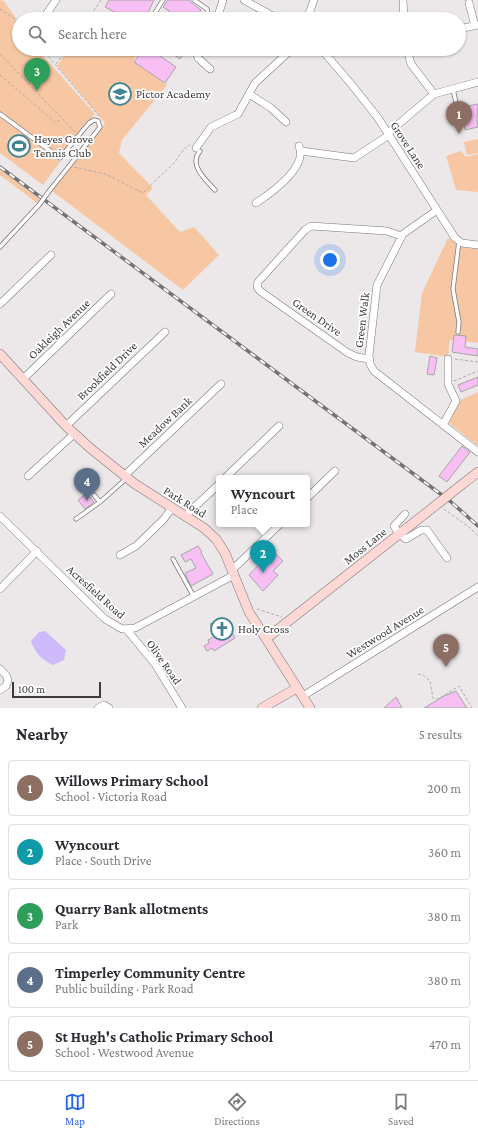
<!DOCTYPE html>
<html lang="en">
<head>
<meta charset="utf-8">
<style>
	body { margin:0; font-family:"Crimson Pro",serif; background:#f2f2f3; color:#2b2b33 }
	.scale { position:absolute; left:12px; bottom:10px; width:89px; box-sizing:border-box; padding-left:4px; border:2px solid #3d3b3c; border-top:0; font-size:11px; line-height:14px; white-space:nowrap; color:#3d3b3c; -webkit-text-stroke:3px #fff; paint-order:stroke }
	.you { position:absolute; left:330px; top:260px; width:14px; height:14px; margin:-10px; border:3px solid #fff; border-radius:50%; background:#1a73e8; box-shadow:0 0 0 6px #1a73e833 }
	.badge { display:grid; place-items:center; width:26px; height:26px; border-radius:50%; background:#2563eb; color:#fff; font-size:13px; font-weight:700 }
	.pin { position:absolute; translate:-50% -33px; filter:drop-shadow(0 1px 2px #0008) }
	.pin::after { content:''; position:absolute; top:21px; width:14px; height:12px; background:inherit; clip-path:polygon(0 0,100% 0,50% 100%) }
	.popup { position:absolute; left:216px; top:475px; width:94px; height:52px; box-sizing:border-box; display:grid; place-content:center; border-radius:4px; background:#fff; filter:drop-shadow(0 1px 3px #0005); font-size:13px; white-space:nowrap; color:#7c7c81 }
	.popup b { font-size:15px; color:#2b2b33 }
	.popup::after { content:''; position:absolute; left:50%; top:100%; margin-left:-8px; border:8px solid transparent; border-top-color:#fff }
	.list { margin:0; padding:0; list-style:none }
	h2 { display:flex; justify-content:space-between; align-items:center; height:52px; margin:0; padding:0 16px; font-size:17px }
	h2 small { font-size:13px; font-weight:400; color:#7c7c81 }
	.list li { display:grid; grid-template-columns:26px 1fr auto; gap:12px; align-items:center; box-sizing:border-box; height:56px; margin:0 8px 8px; padding:0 8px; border:1px solid #e1e1e2; border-radius:4px }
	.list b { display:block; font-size:15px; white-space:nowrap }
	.list p { margin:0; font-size:13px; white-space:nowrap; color:#7c7c81 }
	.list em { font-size:13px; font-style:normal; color:#7c7c81 }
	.icon { flex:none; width:22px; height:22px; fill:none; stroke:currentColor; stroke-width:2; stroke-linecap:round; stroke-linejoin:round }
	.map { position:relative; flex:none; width:478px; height:708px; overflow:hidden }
	.search { position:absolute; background:#fff; box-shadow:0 1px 3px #0004; left:12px; right:12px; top:12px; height:44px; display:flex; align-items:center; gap:10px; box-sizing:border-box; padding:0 14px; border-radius:22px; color:#7c7c81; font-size:15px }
	.sheet { height:372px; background:#fff }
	nav { display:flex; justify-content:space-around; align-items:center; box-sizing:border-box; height:56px; border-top:1px solid #e1e1e2; background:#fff; font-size:11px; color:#7c7c81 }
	nav a { display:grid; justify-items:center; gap:2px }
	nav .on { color:#2563eb }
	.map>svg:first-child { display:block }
	.green { fill:#f7c7a3 }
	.water { fill:#ceb9fb }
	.building { fill:#f7bff3; stroke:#a8a6a8 }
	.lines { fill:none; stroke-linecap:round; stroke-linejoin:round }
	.lane-casing { stroke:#7a7778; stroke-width:5 }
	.street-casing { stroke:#7a7778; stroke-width:8 }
	.secondary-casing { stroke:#7a7778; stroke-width:10 }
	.path { stroke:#aeabac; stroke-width:1; stroke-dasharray:3 2; stroke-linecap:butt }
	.lane { stroke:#fff; stroke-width:3.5 }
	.street { stroke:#fff; stroke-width:7 }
	.secondary { stroke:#fdd8d4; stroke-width:9 }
	.rail-casing { stroke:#757273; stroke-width:3.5 }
	.rail { stroke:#fff; stroke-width:2; stroke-dasharray:6; stroke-linecap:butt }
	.lane-bridge-casing { stroke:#7a7778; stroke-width:5; stroke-linecap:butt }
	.secondary-bridge-casing { stroke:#7a7778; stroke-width:10; stroke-linecap:butt }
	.lane-bridge { stroke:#fff; stroke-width:3.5 }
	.secondary-bridge { stroke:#fdd8d4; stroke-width:9 }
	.labels { text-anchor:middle; stroke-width:3.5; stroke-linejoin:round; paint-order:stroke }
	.poi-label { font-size:12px; fill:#3d3b3c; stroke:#fff; text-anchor:start }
	.street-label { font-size:12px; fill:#3d3b3c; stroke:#fff }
</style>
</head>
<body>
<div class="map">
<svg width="478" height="708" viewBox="0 0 478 708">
	<rect width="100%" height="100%" fill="#ece8e9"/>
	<path class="green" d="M0,0L4,1L17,20L13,26L19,32V49H37L95,114L60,155L20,126L17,129L60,162L43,185L0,153Z
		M68,49H128L137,54L133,61L167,85L122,140L119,153L153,188L146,195L180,232L194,227L219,255L183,290L52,191L105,123L57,66Z
		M478,139V153L467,155L464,142Z
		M461,151L466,157L478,154V192L456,190L446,156Z
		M0,169L40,199L37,203L0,175Z
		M448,238L461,247L478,249V343L450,340L448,357L415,352L422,293Z
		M478,392V446L449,423L458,401Z"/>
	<path class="water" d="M45,631L66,650L64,660L53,665C42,660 35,653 31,641L39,632Z"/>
	<path class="building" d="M109,0H154L145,19H127L105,7Z
		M168,0H188L201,10L195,19H163L169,11L163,7Z
		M143,49H158L156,53L176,67L165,83L134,62Z
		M166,49H187L180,59Z
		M478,104L477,120L478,127L465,130L461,110L462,107Z
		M454,335L466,336L465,347L478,349V356L452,352Z
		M430,356L437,358L434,375L427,374Z
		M478,377V385L461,392L458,385Z
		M462,446L470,452L447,482L439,476Z
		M87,493L94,502L85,509L78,500Z
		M198,546L202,552L201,553L213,574L191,586L185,573L196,568L191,559L185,562L181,555Z
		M272,550L283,561L273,571L278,575L263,591L249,575Z
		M222,617L235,638L214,651L212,648L207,651L204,646L209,643L208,640L217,635L210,624Z
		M456,691L467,708H424L444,696Z
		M396,697L402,708H384Z"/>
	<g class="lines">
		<g class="lane-casing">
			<path id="lane" d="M194,0L207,9L208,14L206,19
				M151,19L163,0
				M453,89L460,121
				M0,114L60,158L89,123L94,120L98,121L100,127L97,131L50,190
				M200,151C188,165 206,180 215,190
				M0,247L39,205
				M458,332L459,322L453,289L459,241
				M94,495L100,502
				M76,519L100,502L127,478
				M173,559L194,597"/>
		</g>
		<g class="street-casing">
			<path id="street" d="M244,0L278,19
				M403,0L404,19
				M469,3L475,26
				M43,19L56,0
				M217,19L223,0
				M307,19L314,0
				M459,29L478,25
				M200,49L197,54L198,58L210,69
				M321,49L352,85L378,118L455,238L462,243L478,245
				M407,49L411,64L434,94
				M249,94L271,108L286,122
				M388,133L434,94L478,82
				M196,148L211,127L238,114L255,83L292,49
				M301,151L354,158L389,135
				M256,203C271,193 308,167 299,146
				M437,210L403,234L377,285L369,355L370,364L374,371L478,452
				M0,304L51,255
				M369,359L357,357L348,353L260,291L257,287L258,282L305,230L311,226L387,231L401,236
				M23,379L111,294
				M443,425L456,401L448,384V359
				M66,426L165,332
				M28,476L74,434
				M124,476L221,384
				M225,478L279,426
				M307,498L335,471
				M405,514L394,526L399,534L406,539L421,530H427L447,558
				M0,516L105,619L122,629L135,628L234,575
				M185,516L219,484
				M120,555L136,546L163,520L172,508
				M232,570L280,524
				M0,589L37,551
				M127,630L155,664L182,708
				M0,669L6,675L8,680L6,686L0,690
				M303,696L478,587
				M98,708L104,705L109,708"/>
		</g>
		<g class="secondary-casing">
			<path id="secondary" d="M0,354L66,426L90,448L135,484L204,528L216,539L225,553L249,612L310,708
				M455,490L478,472
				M267,638L440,502
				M262,708L297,688"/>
		</g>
		<path class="path" d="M0,9L15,19L19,24
			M88,19L101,0
			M42,49L99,116
			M0,54L75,132
			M56,64L67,49
			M0,75L56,123L60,119
			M74,167L105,174L143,193C153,182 163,174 173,164C179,158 183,147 190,145
			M455,359L478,362
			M454,381L478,371
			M444,509L469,527L478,536
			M257,609L282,617
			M418,674L423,675L430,681L433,698L438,699L459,686L472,708"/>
		<use href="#lane" class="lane"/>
		<use href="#street" class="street"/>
		<use href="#secondary" class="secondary"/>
		<g class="rail-casing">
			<path id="rail" d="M0,167L450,501L478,526"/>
		</g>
		<use href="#rail" class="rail"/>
		<g class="lane-bridge-casing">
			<path id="lane-bridge" d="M39,205L50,190"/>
		</g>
		<g class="secondary-bridge-casing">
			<path id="secondary-bridge" d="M440,502L455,490"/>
		</g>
		<use href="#lane-bridge" class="lane-bridge"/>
		<use href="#secondary-bridge" class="secondary-bridge"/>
	</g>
	<defs>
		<g id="school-ring" transform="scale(1.15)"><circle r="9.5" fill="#fff" stroke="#408591" stroke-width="1.5"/><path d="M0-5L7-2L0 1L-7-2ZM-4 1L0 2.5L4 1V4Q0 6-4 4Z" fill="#408591"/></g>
		<g id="stadium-ring" transform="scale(1.15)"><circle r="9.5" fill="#fff" stroke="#408591" stroke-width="1.5"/><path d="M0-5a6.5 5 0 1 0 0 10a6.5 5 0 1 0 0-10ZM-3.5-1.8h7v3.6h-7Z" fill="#408591"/></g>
		<g id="church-ring" transform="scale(1.15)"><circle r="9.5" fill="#fff" stroke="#408591" stroke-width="1.5"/><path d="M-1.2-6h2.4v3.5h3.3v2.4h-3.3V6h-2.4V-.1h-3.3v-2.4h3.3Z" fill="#408591"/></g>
	</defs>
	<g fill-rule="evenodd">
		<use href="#school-ring" x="120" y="94"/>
		<use href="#stadium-ring" x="19" y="146"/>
		<use href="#church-ring" x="222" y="629"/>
	</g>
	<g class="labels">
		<g class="poi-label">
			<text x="136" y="98">Pictor Academy</text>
			<text x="34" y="143">Heyes Grove<tspan x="34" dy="14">Tennis Club</tspan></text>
			<text x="238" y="633">Holy Cross</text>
		</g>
		<g class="street-label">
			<text transform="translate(408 145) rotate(57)" y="4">Grove Lane</text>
			<text transform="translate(317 317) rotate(35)" y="4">Green Drive</text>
			<text transform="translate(362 320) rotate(-83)" y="4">Green Walk</text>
			<text transform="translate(59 329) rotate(-44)" y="4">Oakleigh Avenue</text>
			<text transform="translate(107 371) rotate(-44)" y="4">Brookfield Drive</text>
			<text transform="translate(165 422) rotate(-43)" y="4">Meadow Bank</text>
			<text transform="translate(185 502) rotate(32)" y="4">Park Road</text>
			<text transform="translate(365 546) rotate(-39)" y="4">Moss Lane</text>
			<text transform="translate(96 592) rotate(42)" y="4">Acresfield Road</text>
			<text transform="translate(385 632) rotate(-32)" y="4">Westwood Avenue</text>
			<text transform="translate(164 662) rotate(55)" y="4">Olive Road</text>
		</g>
	</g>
</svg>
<div class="scale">100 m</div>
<div class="you"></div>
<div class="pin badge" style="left:459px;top:134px;background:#8d6e63">1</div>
<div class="pin badge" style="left:263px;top:573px;background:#0f9aa8">2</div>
<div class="popup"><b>Wyncourt</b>Place</div>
<div class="pin badge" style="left:37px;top:91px;background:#2e9e5b">3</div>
<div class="pin badge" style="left:87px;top:501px;background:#5c6f8a">4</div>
<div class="pin badge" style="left:446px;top:667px;background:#8d6e63">5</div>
<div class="search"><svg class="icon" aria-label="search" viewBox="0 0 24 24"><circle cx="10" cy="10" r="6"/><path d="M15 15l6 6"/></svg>Search here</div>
</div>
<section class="sheet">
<h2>Nearby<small>5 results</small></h2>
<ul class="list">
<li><span class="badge" style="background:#8d6e63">1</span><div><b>Willows Primary School</b><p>School · Victoria Road</p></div><em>200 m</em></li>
<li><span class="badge" style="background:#0f9aa8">2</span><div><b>Wyncourt</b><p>Place · South Drive</p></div><em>360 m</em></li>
<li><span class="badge" style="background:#2e9e5b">3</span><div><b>Quarry Bank allotments</b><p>Park</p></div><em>380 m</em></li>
<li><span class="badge" style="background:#5c6f8a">4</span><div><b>Timperley Community Centre</b><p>Public building · Park Road</p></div><em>380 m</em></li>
<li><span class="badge" style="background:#8d6e63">5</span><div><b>St Hugh's Catholic Primary School</b><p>School · Westwood Avenue</p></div><em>470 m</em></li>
</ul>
</section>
<nav>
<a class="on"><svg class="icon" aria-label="map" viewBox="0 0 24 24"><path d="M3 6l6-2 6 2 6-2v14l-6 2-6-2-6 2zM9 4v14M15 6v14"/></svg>Map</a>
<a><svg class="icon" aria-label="directions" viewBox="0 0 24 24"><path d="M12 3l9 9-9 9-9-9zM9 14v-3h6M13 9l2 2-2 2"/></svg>Directions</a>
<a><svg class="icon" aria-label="saved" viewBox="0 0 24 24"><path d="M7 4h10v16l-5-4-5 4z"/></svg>Saved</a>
</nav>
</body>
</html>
